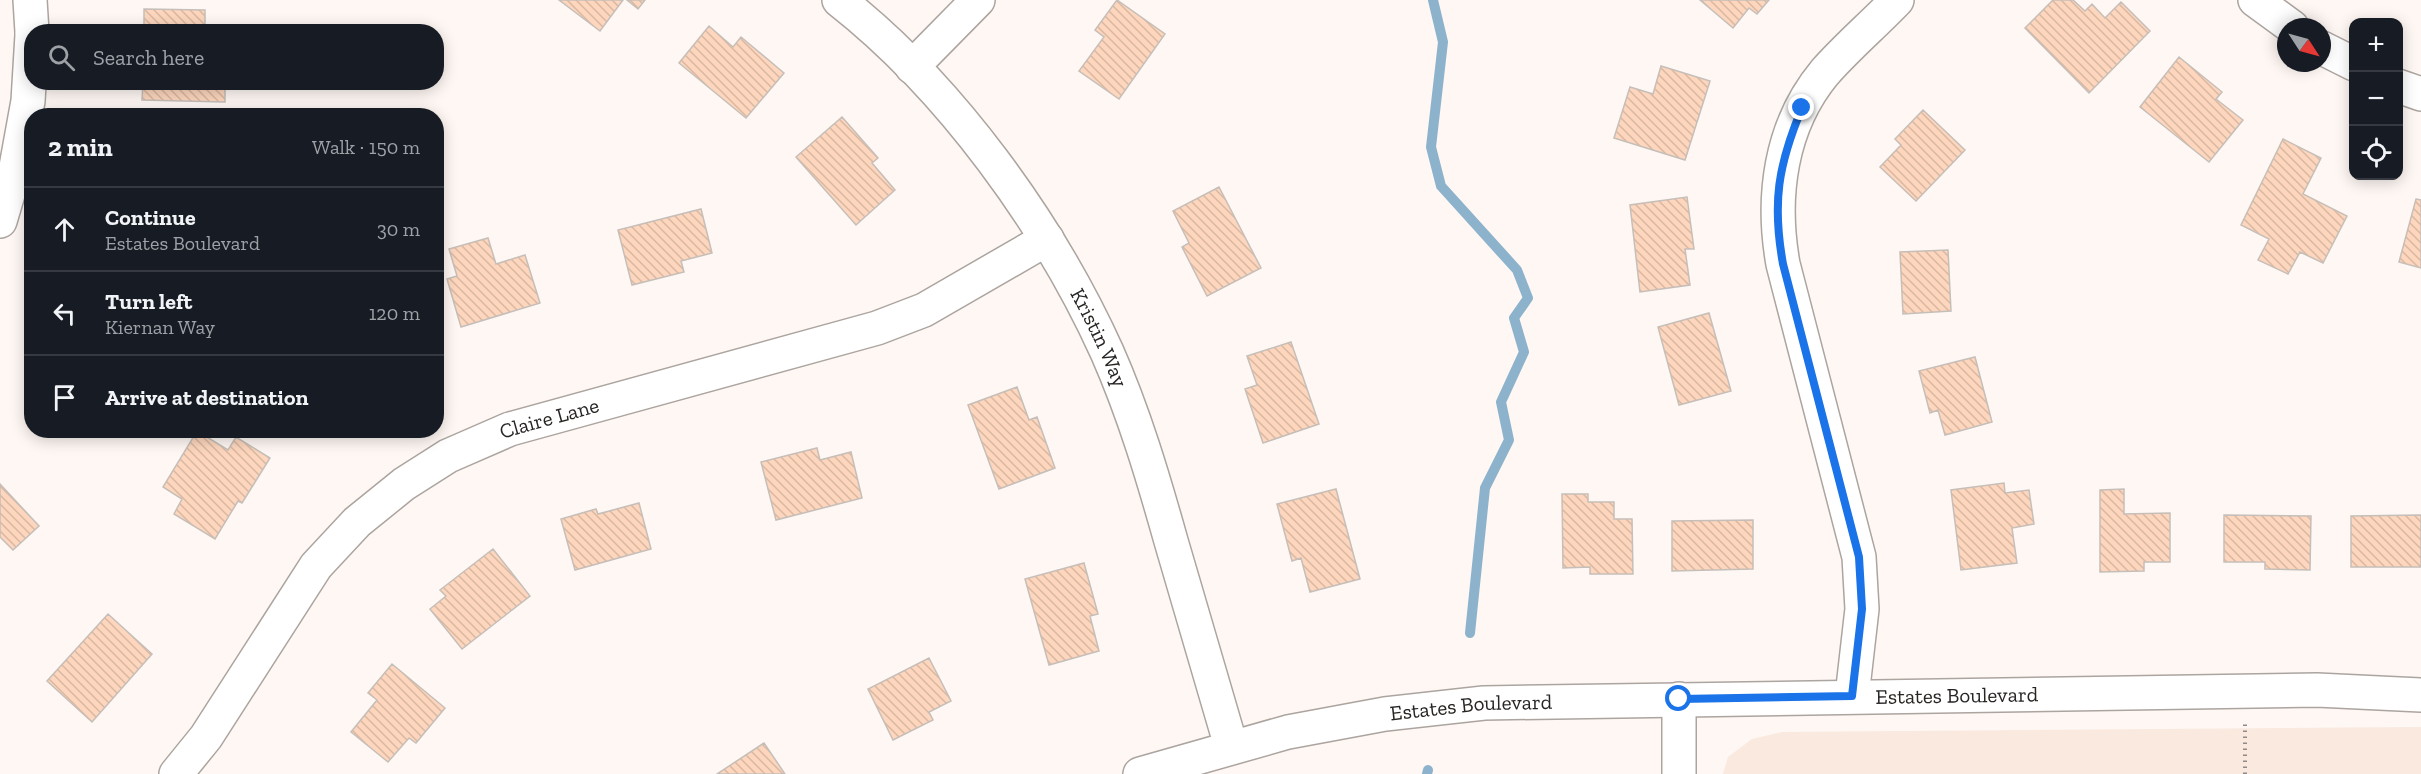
<!DOCTYPE html>
<html lang="en">
<head>
<meta charset="utf-8">
<style>
	body { margin:0; font-family:"Zilla Slab",serif; background:#242831; color:#f1f3f6 }
	.controls { position:absolute; right:18px; top:18px; display:grid; overflow:hidden; border-radius:12px; box-shadow:0 3px 15px #0003 }
	.controls button { width:54px; height:54px; display:grid; place-items:center; padding:0; border:0; border-bottom:2px solid #363941; background:#171b24; color:#f1f3f6; font:30px sans-serif }
	.compass { position:absolute; left:2277px; top:18px; width:54px; height:54px; border-radius:50%; background:#171b24; box-shadow:0 3px 15px #0003; rotate:126deg }
	.stop { position:absolute; width:18px; height:18px; margin:-14px; border:4px solid #1a73e8; border-radius:50%; background:#fff }
	.stop.end { background:#1a73e8; border-color:#fff; box-shadow:0 2px 6px #0008 }
	.list { margin:0; padding:0; list-style:none }
	h2 { display:flex; justify-content:space-between; align-items:center; height:78px; margin:0; padding:0 24px; font-size:26px }
	h2 small { font-size:20px; font-weight:400; color:#9ea1a6 }
	.list li { display:grid; grid-template-columns:39px 1fr auto; gap:18px; align-items:center; box-sizing:border-box; height:84px; padding:0 24px; border-top:2px solid #363941 }
	.list b { display:block; font-size:22px; white-space:nowrap }
	.list p { margin:0; font-size:20px; white-space:nowrap; color:#9ea1a6 }
	.list em { font-size:20px; font-style:normal; color:#9ea1a6 }
	.icon { flex:none; width:33px; height:33px; fill:none; stroke:currentColor; stroke-width:2; stroke-linecap:round; stroke-linejoin:round }
	.map { position:relative; flex:none; width:2421px; height:774px; overflow:hidden }
	.search { position:absolute; background:#171b24; box-shadow:0 3px 15px #0003; left:24px; top:24px; width:420px; height:66px; display:flex; align-items:center; gap:15px; box-sizing:border-box; padding:0 21px; border-radius:24px; color:#9ea1a6; font-size:22px }
	.panel { position:absolute; background:#171b24; box-shadow:0 3px 15px #0003; left:24px; top:108px; width:420px; height:330px; border-radius:24px }
	.map>svg:first-child { display:block }
	.built { fill:#f9e9df }
	.lines { fill:none; stroke-linecap:round; stroke-linejoin:round }
	.stream { stroke:#8db2cc; stroke-width:10 }
	.building { fill:url(#building-back-hatch); stroke:#c6beb8; stroke-width:1.5 }
	.minor-casing { stroke:#aca49f; stroke-width:36 }
	.tertiary-casing { stroke:#aca49f; stroke-width:36 }
	.path { stroke:#908b88; stroke-width:4; stroke-dasharray:1.5 4.5; stroke-linecap:butt }
	.minor { stroke:#fff; stroke-width:33 }
	.tertiary { stroke:#fff; stroke-width:33 }
	.route { stroke:#1a73e8; stroke-width:8 }
	.labels { text-anchor:middle; stroke-width:4.5; stroke-linejoin:round; paint-order:stroke }
	.street-label { font-size:21px; fill:#272422; stroke:#fff }
</style>
</head>
<body>
<div class="map">
<svg width="2421" height="774" viewBox="0 0 2421 774">
	<defs>
		<pattern id="building-back-hatch" width="6" height="6" patternUnits="userSpaceOnUse" patternTransform="scale(1.5)"><rect width="6" height="6" fill="#fdd6bd"/><path d="M-1 5l2 2M0 0l6 6M5-1l2 2" fill="none" stroke="#d9b8a2"/></pattern>
	</defs>
	<rect width="100%" height="100%" fill="#fef7f3"/>
	<path class="built" d="M2421,727V774H1723L1728,757L1752,739L1782,732Z"/>
	<g class="lines">
		<path class="stream" d="M1433,0L1443,42L1431,147L1441,186L1517,270L1528,298L1514,318L1524,352L1501,402L1509,440L1485,488L1470,633
			M1427,774L1428,770"/>
	</g>
	<path class="building" d="M559,0H623L600,31Z
		M627,0H645L638,9Z
		M1117,0L1165,34L1119,99L1079,71L1104,37L1095,30Z
		M1700,0H1769L1757,14L1749,8L1733,28Z
		M2053,0H2073L2085,11L2092,4L2105,18L2121,2L2150,31L2089,93L2025,28Z
		M144,9L205,10V32H144Z
		M709,26L733,47L741,37L784,73L746,118L679,63Z
		M2179,57L2222,92L2216,99L2243,120L2209,162L2140,107Z
		M1661,66L1710,81L1685,160L1614,138L1630,87L1653,94Z
		M143,82H225V102L142,100Z
		M1923,110L1965,150L1916,201L1880,167L1901,145L1895,139Z
		M842,117L878,158L872,163L895,190L856,225L796,157Z
		M2283,139L2321,158L2303,194L2347,216L2323,263L2300,252L2288,274L2258,260L2269,239L2241,225Z
		M1219,187L1261,268L1207,296L1182,247L1189,243L1173,211Z
		M1687,197L1694,249H1685L1690,285L1640,292L1630,205Z
		M2416,199L2421,200V268L2399,262Z
		M701,209L712,253L681,261L684,272L632,285L618,230Z
		M488,238L496,264L525,255L540,303L461,327L447,279L457,276L449,249Z
		M1948,250L1951,311L1903,314L1900,252Z
		M1709,313L1731,391L1679,405L1658,327Z
		M1291,342L1319,424L1263,443L1245,389L1257,385L1247,356Z
		M1975,357L1992,422L1945,435L1938,410L1930,413L1919,371Z
		M1017,387L1029,420L1037,417L1055,468L999,489L968,405Z
		M197,431L228,450L236,437L270,458L242,503L238,501L215,539L174,514L182,499L163,487Z
		M817,448L820,460L851,452L862,498L776,520L761,462Z
		M2004,483L2005,493L2029,490L2034,524L2012,528L2017,563L1961,570L1951,490Z
		M0,484L39,526L13,550L0,537Z
		M1336,489L1360,579L1310,592L1301,558L1292,561L1277,504Z
		M2124,489V514L2170,513V562H2144V571L2100,572V490Z
		M1562,494H1588V502H1614V519H1632L1633,574H1590V567L1563,568Z
		M639,503L651,549L575,570L561,519L596,509L598,514Z
		M2224,515L2311,516L2310,570L2265,569V562H2224Z
		M2421,515V567H2351V516Z
		M1753,520V569L1672,571V521Z
		M493,549L530,596L462,649L430,609L446,596L440,590Z
		M1084,563L1098,614L1090,616L1099,651L1049,665L1025,579Z
		M108,614L152,654L92,722L47,681Z
		M929,658L951,701L929,712L933,720L893,740L868,689Z
		M392,664L445,708L416,743L409,738L388,762L351,732L377,700L368,693Z
		M764,743L785,774H717Z"/>
	<g class="lines">
		<g class="minor-casing">
			<g id="minor">
				<path d="M30,0L32,32"/>
				<path id="s1" d="M839,0C950,87 1049,224 1107,352C1134,413 1153,477 1171,541C1191,609 1211,678 1231,746"/>
				<path d="M2255,0L2292,27"/>
				<path d="M2322,48L2354,64"/>
				<path d="M912,67L978,0"/>
				<path d="M2398,86L2421,94"/>
				<path d="M0,221L16,167L28,101L32,35"/>
				<path d="M1852,696L1862,609L1859,557L1783,264C1771,197 1780,126 1825,72C1847,47 1874,24 1897,0"/>
				<path d="M1679,699V774"/>
				<path id="s2" d="M176,774L206,737L316,566L357,522L404,484L448,456L510,429L877,328L924,310L1047,239"/>
			</g>
		</g>
		<g class="tertiary-casing">
			<g id="tertiary">
				<path id="s3" d="M1140,774L1288,732L1385,714L1484,703L2317,690L2421,695"/>
			</g>
		</g>
		<path class="path" d="M2245,774V724"/>
		<use href="#minor" class="minor"/>
		<use href="#tertiary" class="tertiary"/>
	</g>
	<g class="lines">
		<path class="route" d="M1679,699L1852,696L1862,609L1859,557L1783,264C1772,203 1778,165 1802,108"/>
	</g>
	<g class="labels">
		<g class="street-label">
			<text dy="7" stroke="none"><textPath href="#s1" startOffset="430">Kristin Way</textPath></text>
			<text dy="7" stroke="none"><textPath href="#s2" startOffset="532">Claire Lane</textPath></text>
			<text dy="7" stroke="none"><textPath href="#s3" startOffset="825">Estates Boulevard</textPath></text>
			<text dy="7" stroke="none"><textPath href="#s3" startOffset="339">Estates Boulevard</textPath></text>
		</g>
	</g>
</svg>
<div class="controls">
<button>+</button>
<button>−</button>
<button><svg class="icon" aria-label="locate" viewBox="0 0 24 24"><circle cx="12" cy="12" r="6"/><path d="M12 2v4M12 18v4M2 12h4M18 12h4"/></svg></button>
</div>
<svg class="compass" viewBox="-18 -18 36 36"><path d="M0-13l5 13h-10z" fill="#e53935"/><path d="M0 13l5-13h-10z" fill="#9ea1a6"/></svg>
<div class="stop" style="left:1679px;top:699px"></div>
<div class="stop end" style="left:1802px;top:108px"></div>
<div class="search"><svg class="icon" aria-label="search" viewBox="0 0 24 24"><circle cx="10" cy="10" r="6"/><path d="M15 15l6 6"/></svg>Search here</div>
<section class="panel">
<h2>2 min<small>Walk · 150 m</small></h2>
<ul class="list">
<li><svg class="icon" aria-label="ahead" viewBox="0 0 24 24"><path d="M12 20V5M6 11l6-6 6 6"/></svg><div><b>Continue</b><p>Estates Boulevard</p></div><em>30 m</em></li>
<li><svg class="icon" aria-label="left" viewBox="0 0 24 24"><path d="M17 20v-9H6M10 6l-5 5 5 5"/></svg><div><b>Turn left</b><p>Kiernan Way</p></div><em>120 m</em></li>
<li><svg class="icon" aria-label="arrive" viewBox="0 0 24 24"><path d="M6 21V4h12l-3 4 3 4H6"/></svg><div><b>Arrive at destination</b></div></li>
</ul>
</section>
</div>
</body>
</html>
